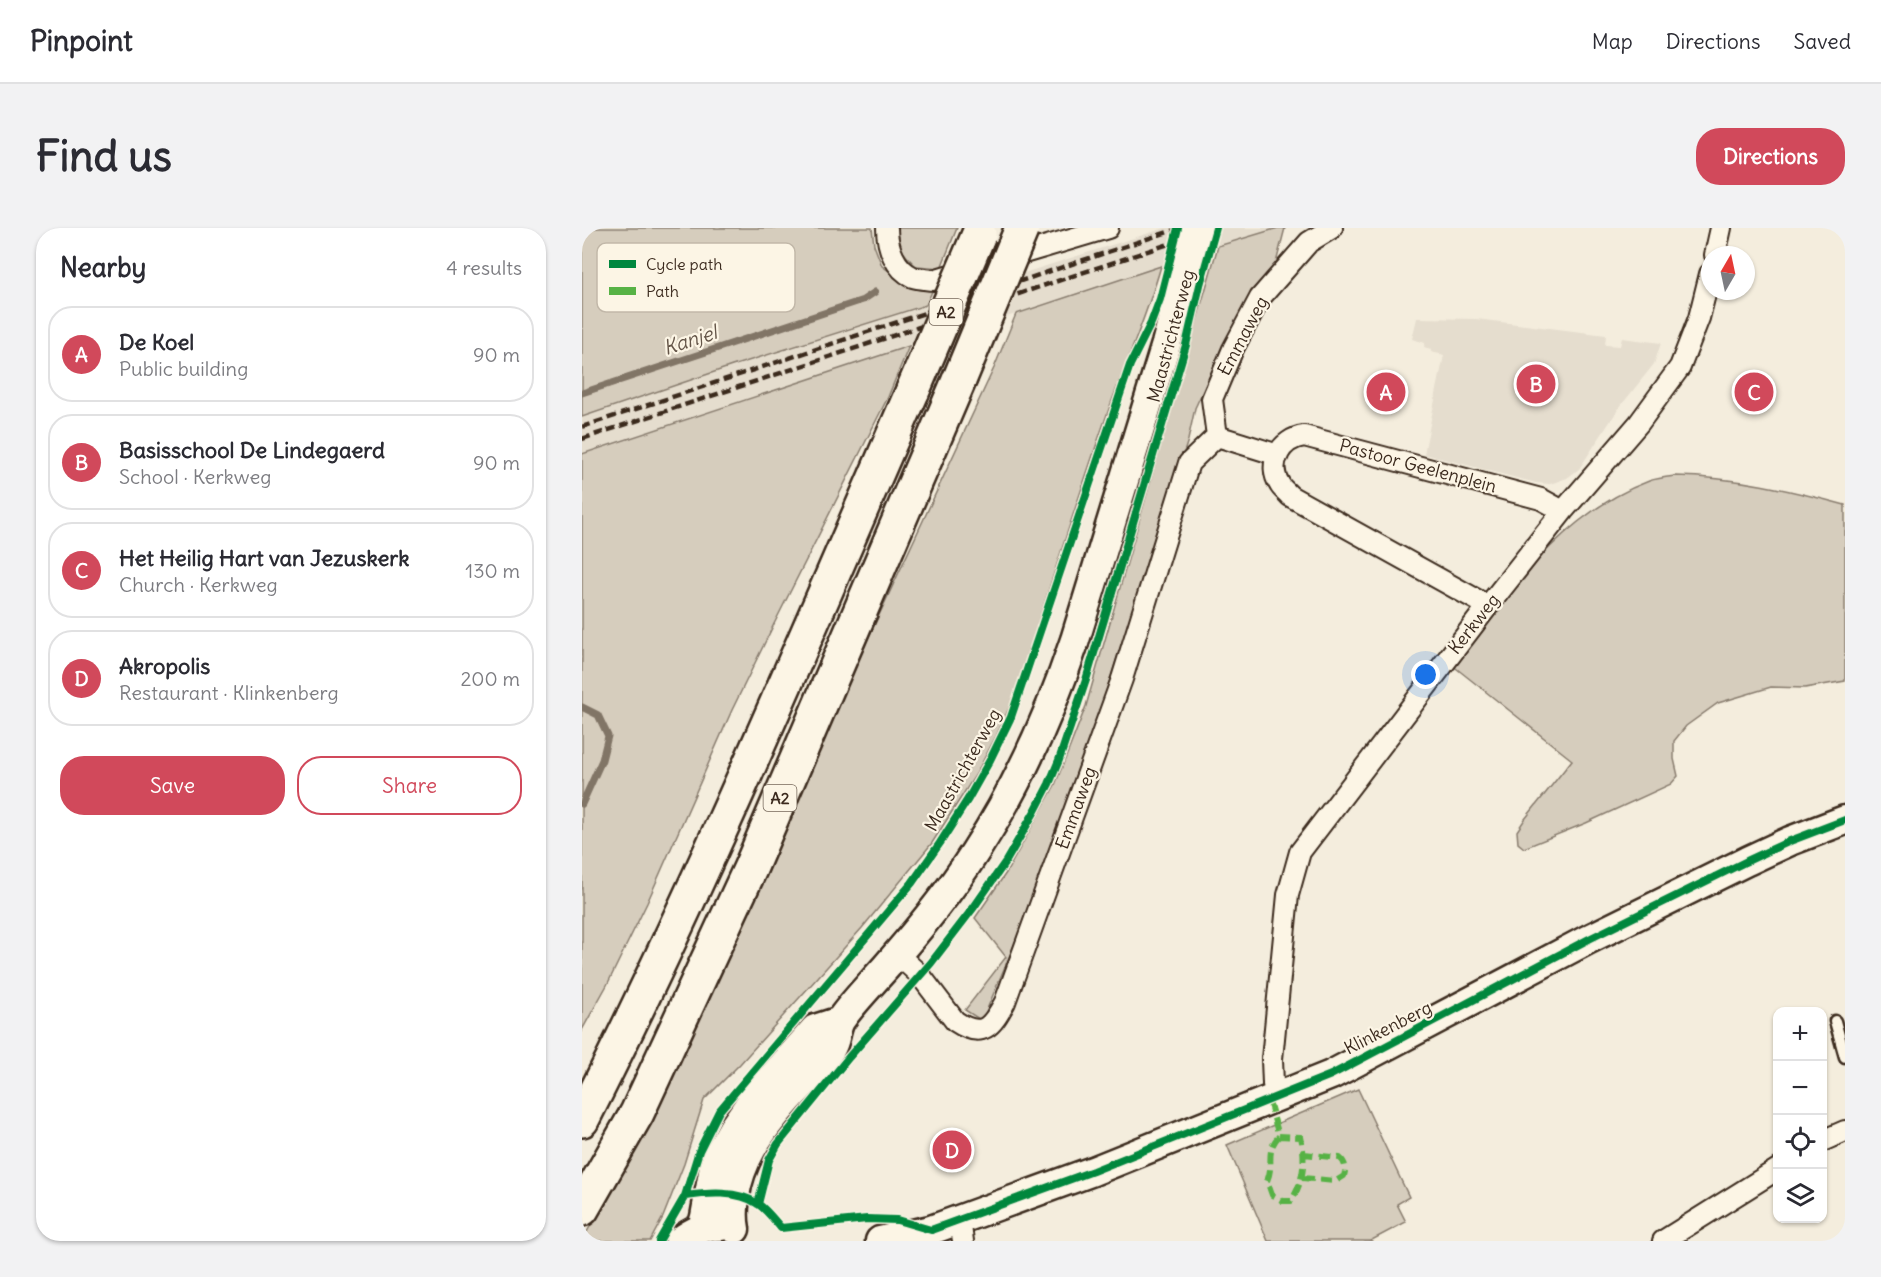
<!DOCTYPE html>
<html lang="en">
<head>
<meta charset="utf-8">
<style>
	body { margin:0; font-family:Delius,sans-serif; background:#f2f2f3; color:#2b2b33 }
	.controls { position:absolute; right:18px; bottom:18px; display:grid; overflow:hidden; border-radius:12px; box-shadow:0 2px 4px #0004 }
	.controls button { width:54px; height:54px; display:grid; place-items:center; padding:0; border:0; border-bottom:2px solid #e1e1e2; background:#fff; color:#2b2b33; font:30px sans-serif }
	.compass { position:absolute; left:1119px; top:18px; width:54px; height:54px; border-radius:50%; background:#fff; box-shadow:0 2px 4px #0004; rotate:9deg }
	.you { position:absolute; left:844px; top:447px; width:21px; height:21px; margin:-15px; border:4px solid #fff; border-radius:50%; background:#1a73e8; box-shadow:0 0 0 9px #1a73e833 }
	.badge { display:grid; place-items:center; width:39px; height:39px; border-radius:50%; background:#d1495b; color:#fff; font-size:20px; font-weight:700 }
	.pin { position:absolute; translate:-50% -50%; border:3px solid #fff; box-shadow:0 2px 6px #0006 }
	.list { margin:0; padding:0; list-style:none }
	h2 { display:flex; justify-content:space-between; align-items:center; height:78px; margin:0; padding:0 24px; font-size:26px }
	h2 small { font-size:20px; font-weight:400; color:#7c7c81 }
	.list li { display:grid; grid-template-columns:39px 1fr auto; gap:18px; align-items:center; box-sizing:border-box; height:96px; margin:0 12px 12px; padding:0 12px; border:2px solid #e1e1e2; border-radius:24px }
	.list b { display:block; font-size:22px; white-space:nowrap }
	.list p { margin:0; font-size:20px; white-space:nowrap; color:#7c7c81 }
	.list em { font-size:20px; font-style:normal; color:#7c7c81 }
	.actions { display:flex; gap:12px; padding:18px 24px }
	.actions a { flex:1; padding:14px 0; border:2px solid #d1495b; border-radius:24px; text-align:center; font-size:21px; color:#d1495b }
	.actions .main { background:#d1495b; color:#fff }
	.icon { flex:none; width:33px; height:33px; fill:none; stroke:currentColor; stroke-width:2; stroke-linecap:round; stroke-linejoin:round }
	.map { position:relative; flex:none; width:1263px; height:1013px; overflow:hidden; border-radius:24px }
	header { display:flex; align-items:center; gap:36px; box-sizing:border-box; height:84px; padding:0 30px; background:#fff; border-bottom:2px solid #e1e1e2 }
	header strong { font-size:28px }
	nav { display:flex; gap:33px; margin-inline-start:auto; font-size:21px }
	.intro { display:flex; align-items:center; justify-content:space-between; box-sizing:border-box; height:144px; padding:0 36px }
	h1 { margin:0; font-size:42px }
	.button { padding:15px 27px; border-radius:24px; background:#d1495b; color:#fff; font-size:21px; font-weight:700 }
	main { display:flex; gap:36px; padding:0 36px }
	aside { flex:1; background:#fff; border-radius:24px; box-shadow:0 2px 4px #0004 }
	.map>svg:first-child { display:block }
	.built { fill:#e5ddce }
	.green { fill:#d6cdbd; stroke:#887c6e; stroke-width:1.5 }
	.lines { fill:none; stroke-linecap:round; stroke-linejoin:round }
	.stream { stroke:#817466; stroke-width:7 }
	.lane-casing { stroke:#3b2a1e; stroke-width:15 }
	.street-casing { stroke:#3b2a1e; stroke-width:24 }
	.secondary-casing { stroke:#3b2a1e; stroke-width:33 }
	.highway-casing { stroke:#3b2a1e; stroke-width:38 }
	.lane { stroke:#fcf5e5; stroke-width:10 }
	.street { stroke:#fcf5e5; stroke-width:20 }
	.secondary { stroke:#fcf5e5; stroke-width:28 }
	.highway { stroke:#fcf5e5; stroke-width:33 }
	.rail { stroke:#3b2a1e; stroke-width:4.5; stroke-dasharray:9 4.5; stroke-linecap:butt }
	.secondary-bridge-casing { stroke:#3b2a1e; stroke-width:33; stroke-linecap:butt }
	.highway-bridge-casing { stroke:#3b2a1e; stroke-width:38; stroke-linecap:butt }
	.secondary-bridge { stroke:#fcf5e5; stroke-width:28 }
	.highway-bridge { stroke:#fcf5e5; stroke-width:33 }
	.quiet { stroke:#57b245; stroke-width:6; stroke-dasharray:12 6; stroke-linecap:butt }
	.cycleway-casing { stroke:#fcf5e5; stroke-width:11 }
	.cycleway { stroke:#00873e; stroke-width:8 }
	.labels { text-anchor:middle; stroke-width:4.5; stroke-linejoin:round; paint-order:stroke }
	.shield { fill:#fcf5e5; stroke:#75675a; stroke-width:1.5 }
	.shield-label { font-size:16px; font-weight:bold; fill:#3b2a1e }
	.street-label { font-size:18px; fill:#3b2a1e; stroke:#fcf5e5 }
	.water-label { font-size:20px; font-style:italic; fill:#645548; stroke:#fcf5e5 }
	.key { fill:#fcf5e5; stroke:#c2b8a9; stroke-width:1.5 }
	.key-label { font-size:16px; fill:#3b2a1e }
</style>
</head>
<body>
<header>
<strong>Pinpoint</strong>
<nav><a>Map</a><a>Directions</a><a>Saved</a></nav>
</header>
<div class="intro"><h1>Find us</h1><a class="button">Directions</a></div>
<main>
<aside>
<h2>Nearby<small>4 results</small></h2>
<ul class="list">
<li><span class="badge">A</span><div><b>De Koel</b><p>Public building</p></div><em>90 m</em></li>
<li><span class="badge">B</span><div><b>Basisschool De Lindegaerd</b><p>School · Kerkweg</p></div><em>90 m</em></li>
<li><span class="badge">C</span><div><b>Het Heilig Hart van Jezuskerk</b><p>Church · Kerkweg</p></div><em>130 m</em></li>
<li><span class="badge">D</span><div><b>Akropolis</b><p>Restaurant · Klinkenberg</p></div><em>200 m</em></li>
</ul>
<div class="actions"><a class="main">Save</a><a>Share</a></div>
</aside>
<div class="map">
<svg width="1263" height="1013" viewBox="0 0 1263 1013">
	<rect width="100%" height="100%" fill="#f4eddd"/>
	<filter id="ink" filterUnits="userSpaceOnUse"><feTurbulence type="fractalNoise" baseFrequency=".0167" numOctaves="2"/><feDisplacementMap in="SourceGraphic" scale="12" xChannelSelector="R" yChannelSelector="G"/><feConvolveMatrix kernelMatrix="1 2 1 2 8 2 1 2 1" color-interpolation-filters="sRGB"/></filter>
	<g filter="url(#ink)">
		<path class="built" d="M583,0H696L434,86L206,157L0,226V189L150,138Z
			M835,90L894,91L1024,107L1023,117L1038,118L1040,110L1079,115L1072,136L1037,180L997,241L985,250L968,256L954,255L842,226L862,127L849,124V121L842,119L843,115L830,111Z"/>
		<path class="green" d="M0,0H290L292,17L300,38L320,52L351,61L344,77L150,138L0,189Z
			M315,0H375L359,40L334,38C323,28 312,15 315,0Z
			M696,0H703L694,35L672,66L633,137L613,180L606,212L491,565L454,665L400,793L383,782L424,729L393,690L424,645L473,557L504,478L636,18Z
			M579,38C564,91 541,140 523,192C491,284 462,377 432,469L414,508L394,546L350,615L280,700L158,836L122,872L102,936L81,989L68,1013H0L61,903L205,585L412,140L434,86Z
			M327,118L306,169L192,396L150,482L65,675L25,757L0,802V226Z
			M1094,248C1152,249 1208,262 1263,277V453L1223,460L1189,459L1136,475L1104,498L1092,513V531L1096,548L1089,556L1004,595L942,620L936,615L935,603L943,591L990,532L870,437C926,366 979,286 1067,253C1076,250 1086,249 1094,248Z
			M776,861L827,969L815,976L824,994L788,1013H686L645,917Z"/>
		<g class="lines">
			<path class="stream" d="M0,165L281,72L293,64
				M0,479L16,487L26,508L20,532L0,576"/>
			<g class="lane-casing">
				<path id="lane" d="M1253,793L1263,829"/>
			</g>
			<g class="street-casing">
				<path id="street" d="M305,0C305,19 313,41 331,49C337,51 345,51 351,52L526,0
					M1133,27L1139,0
					M635,208L630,171L651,121L678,70L727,14L750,0
					M635,208L696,227
					M906,378L708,268C705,264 700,261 698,257C684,236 699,211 722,208L959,271L981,283
					M315,726L338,747L373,793C401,812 410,798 423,774L540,451L607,235L635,208
					M695,869L691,856L690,831L706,667L718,624L906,378L981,283L1057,195L1098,139L1117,90L1128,46
					M1240,913L1263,903
					M378,991L381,1013
					M1081,1013L1196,941"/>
			</g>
			<g class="secondary-casing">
				<path id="secondary" d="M120,1000L123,989L132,939L136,927L151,900L170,873L233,801L258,793
					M153,1001C150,986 152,972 155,957C170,898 217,867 249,820C255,811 253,799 260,790C273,772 289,756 304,739C336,702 367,665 393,624C436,558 468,487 493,412L584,116L598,64
					M98,1013C111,1003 122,998 139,998
					M298,1013L349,1002L511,943L749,847L1007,711L1165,633L1208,613L1263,592"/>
			</g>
			<g class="highway-casing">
				<path id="highway" d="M0,892C121,654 224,407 331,162
					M0,981L55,885L168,641L378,150"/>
			</g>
			<use href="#lane" class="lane"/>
			<use href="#street" class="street"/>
			<use href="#secondary" class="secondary"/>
			<use href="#highway" class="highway"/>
			<path class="rail" d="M0,199L598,0
				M0,211L635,0"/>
			<g class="secondary-bridge-casing">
				<path id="secondary-bridge" d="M598,64L615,0"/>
			</g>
			<g class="highway-bridge-casing">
				<path id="highway-bridge" d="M378,150L440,0
					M331,162L397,6"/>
			</g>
			<use href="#secondary-bridge" class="secondary-bridge"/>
			<use href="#highway-bridge" class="highway-bridge"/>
			<path class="quiet" d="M687,873L697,908C682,924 693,935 685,953L690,967L701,973H709C722,953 724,932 719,909L697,908
				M720,950L754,953L762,948C764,941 764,935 758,930L722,926"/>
			<g class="cycleway-casing">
				<path id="cycleway" d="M103,968C125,965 156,962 176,976C185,982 192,992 199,1000L285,991L315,992L349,1002
					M176,976L187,932L196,916L267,829L349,735L392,679L424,633L453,583L467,556L477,532L504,452L604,117L618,57L634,0
					M349,1002L511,943L749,847L1007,711L1165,633L1208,613L1263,592
					M77,1013L103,968L117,923L137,883L330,655L358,615L386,571L408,532L429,489L548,137L569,95L578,71L596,0"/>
			</g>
			<use href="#cycleway" class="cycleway"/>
		</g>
	</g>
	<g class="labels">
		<g class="shield">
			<rect x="347.5" y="71" width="33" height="26" rx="4.5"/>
			<rect x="181.5" y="557" width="33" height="26" rx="4.5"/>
		</g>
		<g class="shield-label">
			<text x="364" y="90">A2</text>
			<text x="198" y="576">A2</text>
		</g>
		<g class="street-label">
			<text transform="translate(589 108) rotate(-75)" y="6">Maastrichterweg</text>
			<text transform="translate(661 108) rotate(-62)" y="6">Emmaweg</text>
			<text transform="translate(836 238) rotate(15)" y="6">Pastoor Geelenplein</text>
			<text transform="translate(892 396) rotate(-52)" y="6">Kerkweg</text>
			<text transform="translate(381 542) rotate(-61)" y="6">Maastrichterweg</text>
			<text transform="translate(494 580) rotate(-70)" y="6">Emmaweg</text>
			<text transform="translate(806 800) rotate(-27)" y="6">Klinkenberg</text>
		</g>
		<g class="water-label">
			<text transform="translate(108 112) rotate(-18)" y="7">Kanjel</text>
		</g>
	</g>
	<rect x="15" y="15" width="198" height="69" rx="9" class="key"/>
	<rect x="27" y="32" width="27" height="8" fill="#00873e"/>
	<rect x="27" y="59" width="27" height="8" fill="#57b245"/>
	<g class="key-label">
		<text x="64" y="42">Cycle path</text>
		<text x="64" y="69">Path</text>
	</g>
</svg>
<div class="controls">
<button>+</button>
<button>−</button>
<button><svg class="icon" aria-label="locate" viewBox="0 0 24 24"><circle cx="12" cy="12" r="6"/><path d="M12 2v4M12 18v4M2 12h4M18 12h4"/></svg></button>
<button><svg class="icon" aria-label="layers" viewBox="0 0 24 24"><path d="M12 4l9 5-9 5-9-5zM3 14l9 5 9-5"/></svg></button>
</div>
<svg class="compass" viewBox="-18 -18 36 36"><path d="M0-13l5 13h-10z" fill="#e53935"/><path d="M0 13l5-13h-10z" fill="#7c7c81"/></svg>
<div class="you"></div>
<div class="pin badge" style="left:804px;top:164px">A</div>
<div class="pin badge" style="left:954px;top:156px">B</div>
<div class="pin badge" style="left:1172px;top:164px">C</div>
<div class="pin badge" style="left:370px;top:922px">D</div>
</div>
</main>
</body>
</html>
